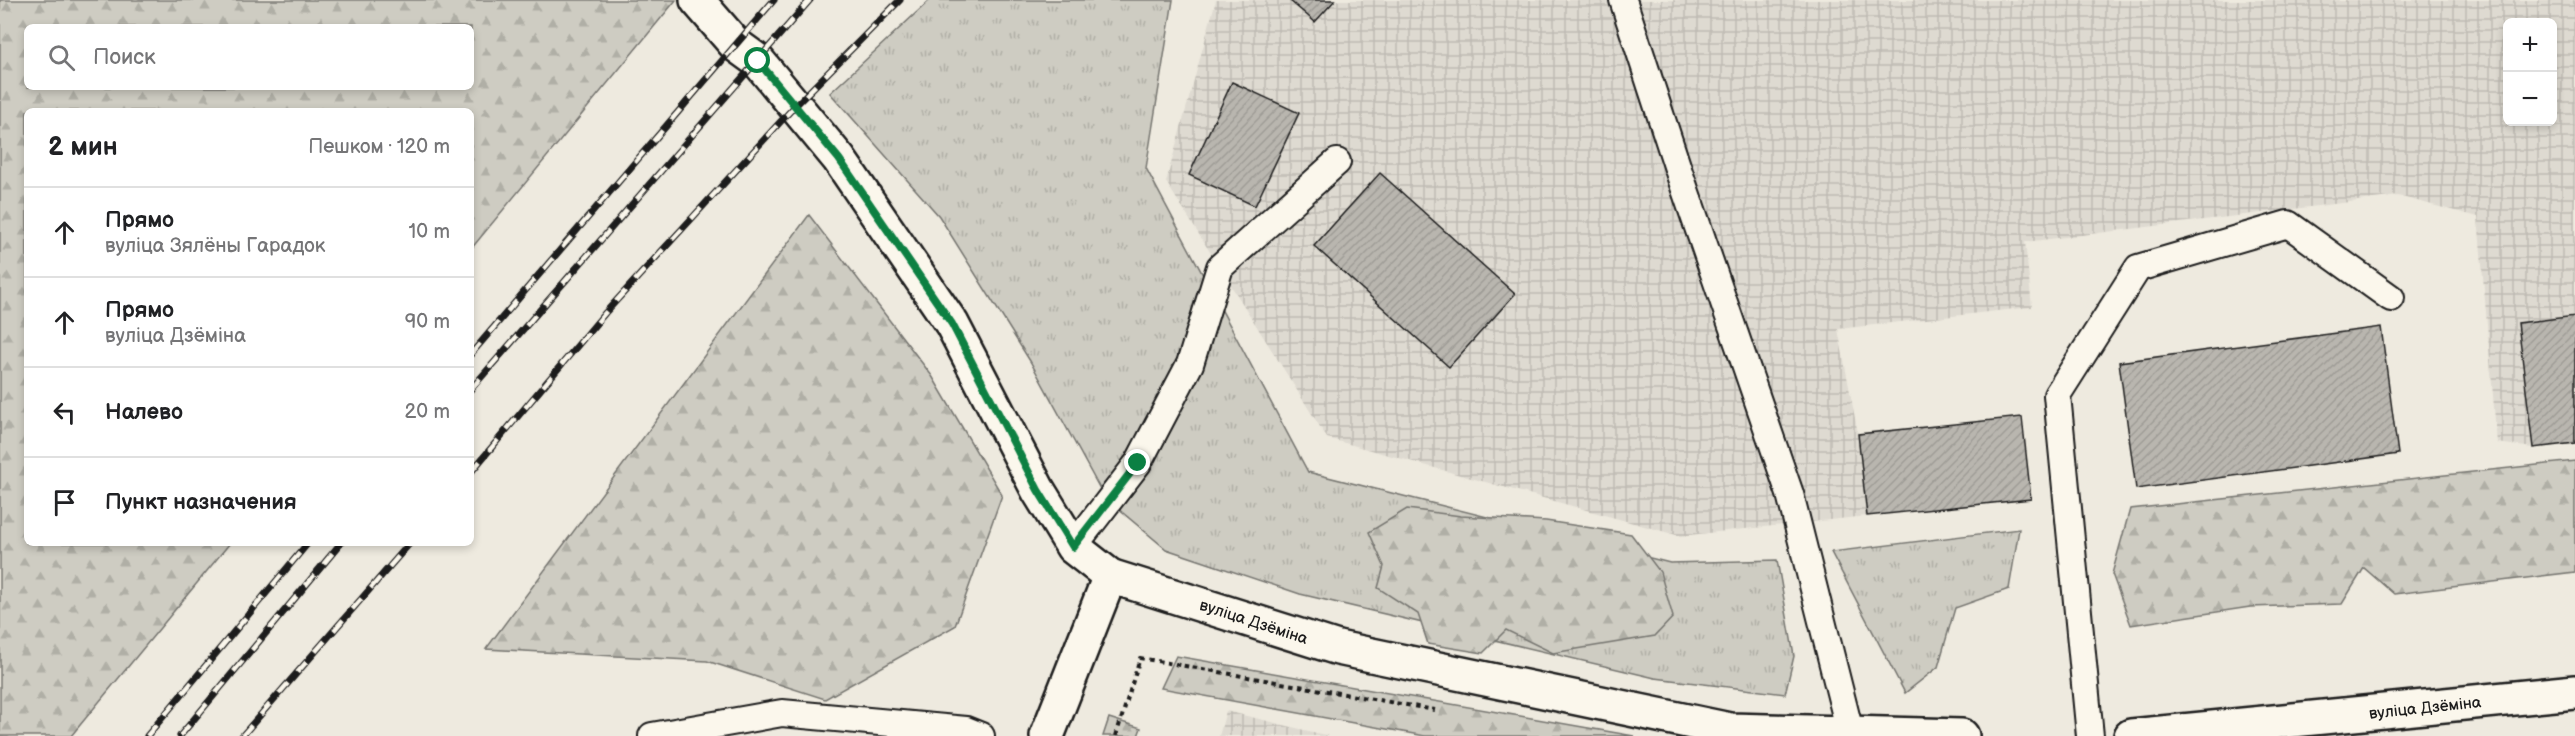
<!DOCTYPE html>
<html lang="ru">
<head>
<meta charset="utf-8">
<style>
	body { margin:0; font-family:"Balsamiq Sans",sans-serif; background:#f2f2f2; color:#202124 }
	.controls { position:absolute; right:18px; top:18px; display:grid; overflow:hidden; border-radius:9px; box-shadow:0 3px 9px #0003 }
	.controls button { width:54px; height:54px; display:grid; place-items:center; padding:0; border:0; border-bottom:2px solid #e0e0e0; background:#fff; color:#202124; font:30px sans-serif }
	.stop { position:absolute; width:18px; height:18px; margin:-14px; border:4px solid #0b8043; border-radius:50%; background:#fff }
	.stop.end { background:#0b8043; border-color:#fff; box-shadow:0 2px 6px #0008 }
	.list { margin:0; padding:0; list-style:none }
	h2 { display:flex; justify-content:space-between; align-items:center; height:78px; margin:0; padding:0 24px; font-size:26px }
	h2 small { font-size:20px; font-weight:400; color:#757577 }
	.list li { display:grid; grid-template-columns:39px 1fr auto; gap:18px; align-items:center; box-sizing:border-box; height:90px; padding:0 24px; border-top:2px solid #e0e0e0 }
	.list b { display:block; font-size:22px; white-space:nowrap }
	.list p { margin:0; font-size:20px; white-space:nowrap; color:#757577 }
	.list em { font-size:20px; font-style:normal; color:#757577 }
	.icon { flex:none; width:33px; height:33px; fill:none; stroke:currentColor; stroke-width:2; stroke-linecap:round; stroke-linejoin:round }
	.map { position:relative; flex:none; width:2575px; height:736px; overflow:hidden }
	.search { position:absolute; background:#fff; box-shadow:0 3px 9px #0003; left:24px; top:24px; width:450px; height:66px; display:flex; align-items:center; gap:15px; box-sizing:border-box; padding:0 21px; border-radius:9px; color:#757577; font-size:22px }
	.panel { position:absolute; background:#fff; box-shadow:0 3px 9px #0003; left:24px; top:108px; width:450px; height:438px; border-radius:9px }
	.map>svg:first-child { display:block }
	.industrial { fill:url(#industrial-grid); fill-rule:evenodd }
	.grass { fill:url(#grass-tufts); stroke:#75746f; stroke-width:1.5 }
	.forest { fill:url(#forest-firs); stroke:#75746f; stroke-width:1.5; fill-rule:evenodd }
	.building { fill:url(#building-hatch); stroke:#1c1c1c; stroke-width:1.5 }
	.lines { fill:none; stroke-linecap:round; stroke-linejoin:round }
	.service-casing { stroke:#1c1c1c; stroke-width:30 }
	.tertiary-casing { stroke:#1c1c1c; stroke-width:38 }
	.secondary-casing { stroke:#1c1c1c; stroke-width:38 }
	.path { stroke:#1c1c1c; stroke-width:4; stroke-dasharray:4.5 4.5; stroke-linecap:butt }
	.service { stroke:#fbf7ec; stroke-width:26 }
	.tertiary { stroke:#fbf7ec; stroke-width:33 }
	.secondary { stroke:#fbf7ec; stroke-width:33 }
	.rail-casing { stroke:#1c1c1c; stroke-width:7 }
	.rail { stroke:#fbf7ec; stroke-width:4.5; stroke-dasharray:14; stroke-linecap:butt }
	.route { stroke:#0b8043; stroke-width:8 }
	.labels { text-anchor:middle; stroke-width:4.5; stroke-linejoin:round; paint-order:stroke }
	.street-label { font-size:16px; fill:#1c1c1c; stroke:#fbf7ec }
</style>
</head>
<body>
<div class="map">
<svg width="2575" height="736" viewBox="0 0 2575 736">
	<defs>
		<pattern id="industrial-grid" width="8" height="8" patternUnits="userSpaceOnUse" patternTransform="scale(1.5)"><rect width="8" height="8" fill="#dedad1"/><path d="M0 4h8M4 0v8" fill="none" stroke="#bebab3"/></pattern>
		<pattern id="grass-tufts" width="24" height="20" patternUnits="userSpaceOnUse" patternTransform="scale(1.5)"><rect width="24" height="20" fill="#ceccc2"/><path d="M3 7l-1-3M5 7V3M7 7l1-3M15 17l-1-3M17 17v-4M19 17l1-3" fill="none" stroke="#b0afa6"/></pattern>
		<pattern id="forest-firs" width="22" height="20" patternUnits="userSpaceOnUse" patternTransform="scale(1.5)"><rect width="22" height="20" fill="#ceccc2"/><path d="M5 1l3.5 6h-7zM16 11l3.5 6h-7z" fill="#b0afa6"/></pattern>
		<pattern id="building-hatch" width="6" height="6" patternUnits="userSpaceOnUse" patternTransform="scale(1.5)"><rect width="6" height="6" fill="#b9b6af"/><path d="M-1 1l2-2M0 6l6-6M5 7l2-2" fill="none" stroke="#9e9c96"/></pattern>
	</defs>
	<rect width="100%" height="100%" fill="#eeeadf"/>
	<filter id="ink" filterUnits="userSpaceOnUse"><feTurbulence type="fractalNoise" baseFrequency=".0167" numOctaves="2"/><feDisplacementMap in="SourceGraphic" scale="12" xChannelSelector="R" yChannelSelector="G"/><feConvolveMatrix kernelMatrix="1 2 1 2 8 2 1 2 1" color-interpolation-filters="sRGB"/></filter>
	<g filter="url(#ink)">
		<path class="industrial" d="M1216,0H2575V443L2533,448L2497,443L2478,217L2398,196L2025,242L2032,307L1838,329L1858,434L1867,516L1680,536L1327,438L1166,182ZM2508,22H2552V122H2508Z
			M1226,711L1329,736H1219Z"/>
		<path class="grass" d="M930,0H1173L1146,168L1308,472L1670,563L1777,560L1794,656L1785,694L1655,678L1300,594L1166,549L1105,498L1030,361L939,216L830,93Z
			M2019,529L2009,589L1955,608L1938,667L1905,693L1831,552Z"/>
		<path class="forest" d="M0,0H676L471,249V111H27V543H230L71,736H0ZM27,27H471V87H27Z
			M809,215L932,376L1002,495L955,626L825,699L707,661L486,649Z
			M2575,461V572L2394,594L2364,568L2342,604L2250,607L2131,625L2112,574L2130,509Z
			M1407,509L1461,516L1546,521L1631,534L1660,572L1673,617L1655,636L1553,653L1506,630L1483,653L1428,644L1418,614L1378,588L1384,566L1369,532Z
			M1176,656L1634,736H1425L1161,688Z
			M1109,718L1141,728L1138,736H1103Z"/>
		<path class="building" d="M1289,0H1335L1315,22Z
			M1232,82L1299,113L1255,206L1189,175Z
			M1380,173L1515,294L1449,367L1314,246Z
			M2575,316V443L2533,448L2518,323Z
			M2381,327L2398,454L2136,489L2119,362Z
			M2022,417L2031,499L1867,516L1858,434Z"/>
		<g class="lines">
			<g class="service-casing">
				<path id="service" d="M1623,0L1680,175L1790,494L1851,736
					M1073,547L1138,463L1190,364L1220,267L1337,162
					M652,736L782,713L966,730L981,736
					M2090,736L2057,395L2138,268L2288,224L2391,298"/>
			</g>
			<g class="tertiary-casing">
				<path id="tertiary" d="M697,0L736,45L758,61L839,159L952,324L1038,490L1073,547L1110,576L1047,736"/>
			</g>
			<g class="secondary-casing">
				<path id="secondary" d="M1110,576L1338,648L1730,730L1962,736
					M2131,736L2575,692"/>
			</g>
			<path class="path" d="M1116,736L1140,658L1435,710"/>
			<use href="#service" class="service"/>
			<use href="#tertiary" class="tertiary"/>
			<use href="#secondary" class="secondary"/>
			<g class="rail-casing">
				<path id="rail" d="M471,354L774,0
					M471,389L810,0
					M471,472L605,313L794,107L900,0
					M147,736L308,543
					M180,736L341,543
					M242,736L410,543"/>
			</g>
			<use href="#rail" class="rail"/>
		</g>
	</g>
	<g class="lines" filter="url(#ink)">
		<path class="route" d="M758,61L839,159L952,324L1038,490L1073,547L1138,463"/>
	</g>
	<g class="labels">
		<g class="street-label">
			<text transform="translate(1254 621) rotate(18)" y="6">вуліца Дзёміна</text>
			<text transform="translate(2425 707) rotate(-6)" y="6">вуліца Дзёміна</text>
		</g>
	</g>
</svg>
<div class="controls">
<button>+</button>
<button>−</button>
</div>
<div class="stop" style="left:758px;top:61px"></div>
<div class="stop end" style="left:1138px;top:463px"></div>
<div class="search"><svg class="icon" aria-label="search" viewBox="0 0 24 24"><circle cx="10" cy="10" r="6"/><path d="M15 15l6 6"/></svg>Поиск</div>
<section class="panel">
<h2>2 мин<small>Пешком · 120 m</small></h2>
<ul class="list">
<li><svg class="icon" aria-label="ahead" viewBox="0 0 24 24"><path d="M12 20V5M6 11l6-6 6 6"/></svg><div><b>Прямо</b><p>вуліца Зялёны Гарадок</p></div><em>10 m</em></li>
<li><svg class="icon" aria-label="ahead" viewBox="0 0 24 24"><path d="M12 20V5M6 11l6-6 6 6"/></svg><div><b>Прямо</b><p>вуліца Дзёміна</p></div><em>90 m</em></li>
<li><svg class="icon" aria-label="left" viewBox="0 0 24 24"><path d="M17 20v-9H6M10 6l-5 5 5 5"/></svg><div><b>Налево</b></div><em>20 m</em></li>
<li><svg class="icon" aria-label="arrive" viewBox="0 0 24 24"><path d="M6 21V4h12l-3 4 3 4H6"/></svg><div><b>Пункт назначения</b></div></li>
</ul>
</section>
</div>
</body>
</html>
